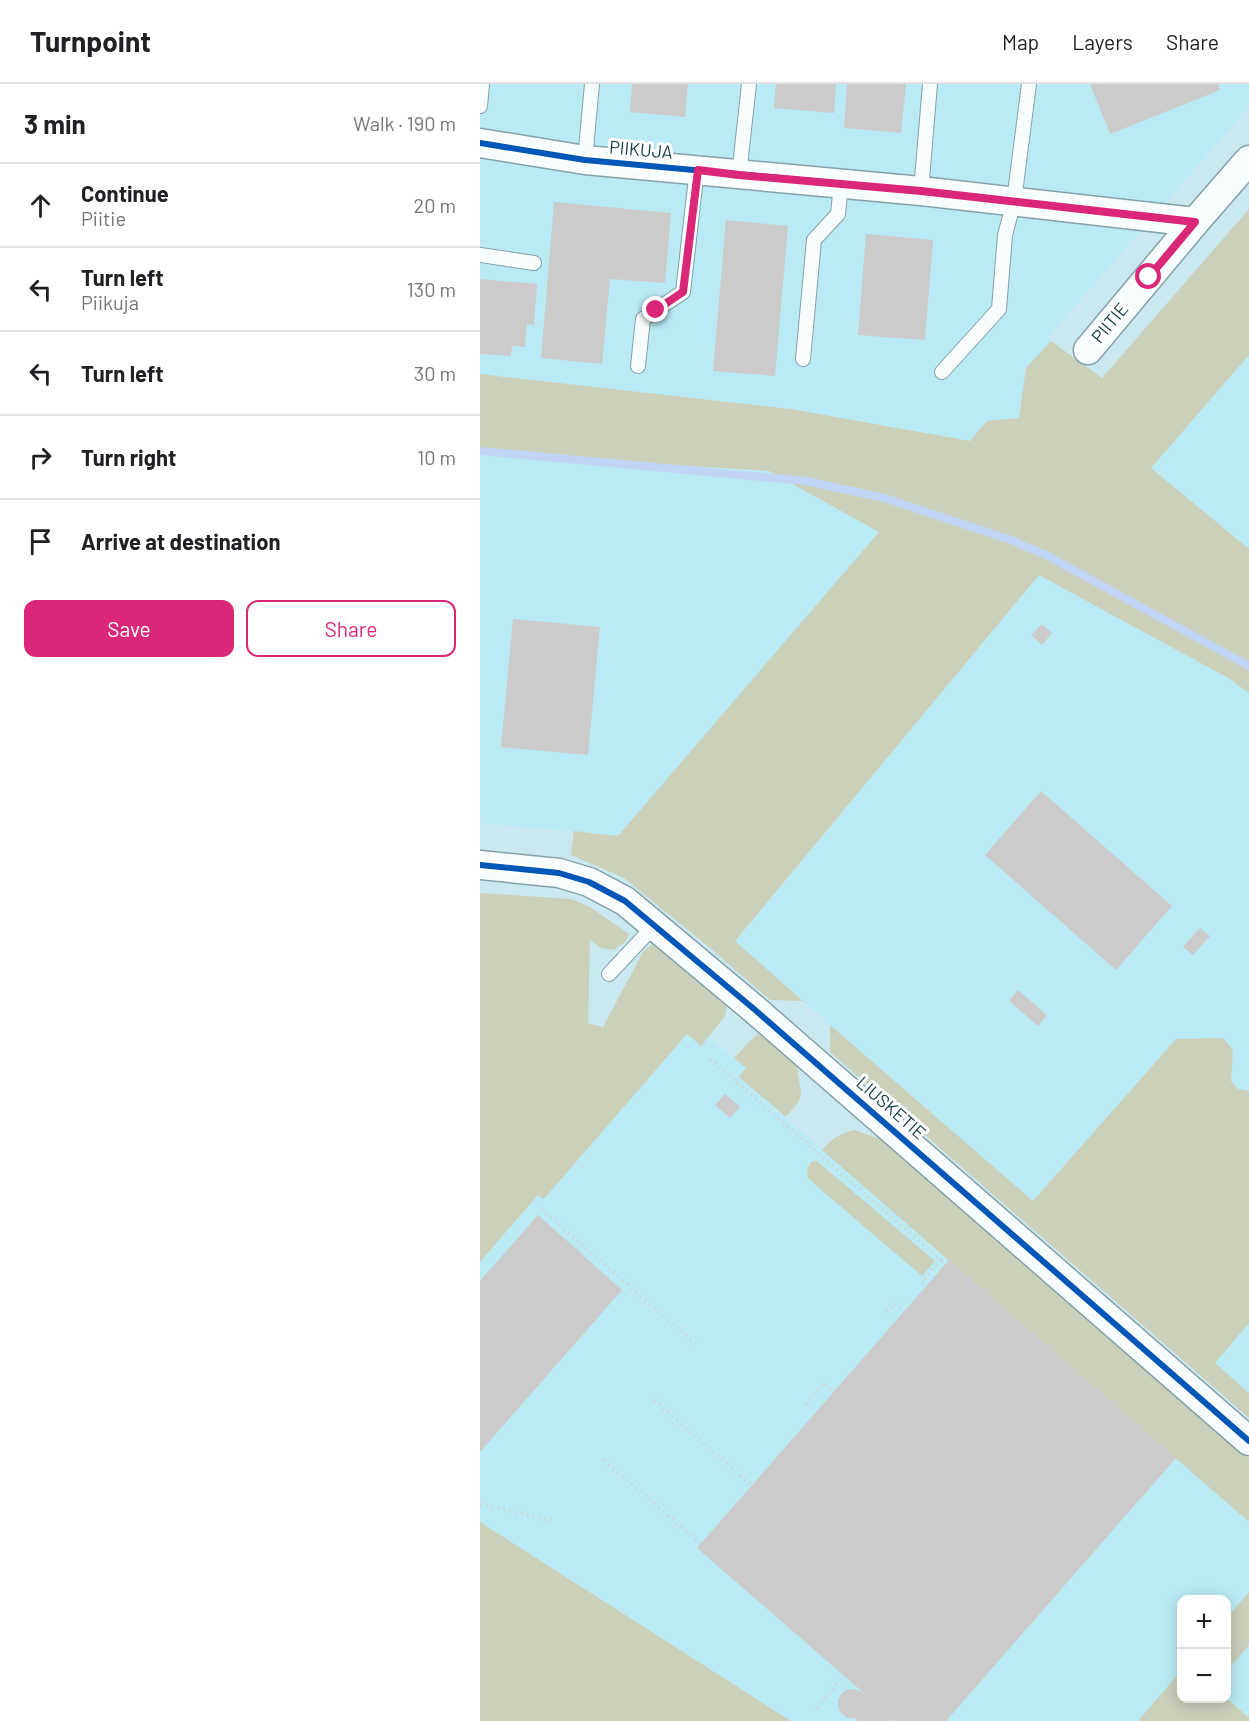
<!DOCTYPE html>
<html lang="en">
<head>
<meta charset="utf-8">
<style>
	body { margin:0; font-family:Barlow,sans-serif; background:#f6f6f6; color:#202124 }
	.controls { position:absolute; right:18px; bottom:18px; display:grid; overflow:hidden; border-radius:12px; box-shadow:0 3px 15px #0003 }
	.controls button { width:54px; height:54px; display:grid; place-items:center; padding:0; border:0; border-bottom:2px solid #e0e0e0; background:#fff; color:#202124; font:30px sans-serif }
	.stop { position:absolute; width:18px; height:18px; margin:-14px; border:4px solid #db2777; border-radius:50%; background:#fff }
	.stop.end { background:#db2777; border-color:#fff; box-shadow:0 2px 6px #0008 }
	.list { margin:0; padding:0; list-style:none }
	h2 { display:flex; justify-content:space-between; align-items:center; height:78px; margin:0; padding:0 24px; font-size:26px }
	h2 small { font-size:20px; font-weight:400; color:#757577 }
	.list li { display:grid; grid-template-columns:39px 1fr auto; gap:18px; align-items:center; box-sizing:border-box; height:84px; padding:0 24px; border-top:2px solid #e0e0e0 }
	.list b { display:block; font-size:22px; white-space:nowrap }
	.list p { margin:0; font-size:20px; white-space:nowrap; color:#757577 }
	.list em { font-size:20px; font-style:normal; color:#757577 }
	.actions { display:flex; gap:12px; padding:18px 24px }
	.actions a { flex:1; padding:14px 0; border:2px solid #db2777; border-radius:12px; text-align:center; font-size:21px; color:#db2777 }
	.actions .main { background:#db2777; color:#fff }
	.icon { flex:none; width:33px; height:33px; fill:none; stroke:currentColor; stroke-width:2; stroke-linecap:round; stroke-linejoin:round }
	.map { position:relative; flex:none; width:769px; height:1637px; overflow:hidden }
	header { display:flex; align-items:center; gap:36px; box-sizing:border-box; height:84px; padding:0 30px; background:#fff; border-bottom:2px solid #e0e0e0 }
	header strong { font-size:28px }
	nav { display:flex; gap:33px; margin-inline-start:auto; font-size:21px }
	main { display:flex }
	aside { flex:1; background:#fff }
	.map>svg:first-child { display:block }
	.built { fill:#baeaf4 }
	.green { fill:#cbd0bb }
	.lines { fill:none; stroke-linecap:round; stroke-linejoin:round }
	.stream { stroke:#c1d4f5; stroke-width:8 }
	.building { fill:#cbcbcc }
	.lane-casing { stroke:#85a2a8; stroke-width:16 }
	.street-casing { stroke:#85a2a8; stroke-width:31 }
	.path { stroke:#ccd6d8; stroke-width:4; stroke-dasharray:1.5 4.5; stroke-linecap:butt }
	.lane { stroke:#f7fcfd; stroke-width:14 }
	.street { stroke:#f7fcfd; stroke-width:28 }
	.cycleway-casing { stroke:#fff; stroke-width:10 }
	.cycleway { stroke:#0057b8; stroke-width:6 }
	.route { stroke:#db2777; stroke-width:8 }
	.labels { text-anchor:middle; stroke-width:6; stroke-linejoin:round; paint-order:stroke }
	.street-label { font-size:18px; fill:#113d45; stroke:#fff }
</style>
</head>
<body>
<header>
<strong>Turnpoint</strong>
<nav><a>Map</a><a>Layers</a><a>Share</a></nav>
</header>
<main>
<aside>
<h2>3 min<small>Walk · 190 m</small></h2>
<ul class="list">
<li><svg class="icon" aria-label="ahead" viewBox="0 0 24 24"><path d="M12 20V5M6 11l6-6 6 6"/></svg><div><b>Continue</b><p>Piitie</p></div><em>20 m</em></li>
<li><svg class="icon" aria-label="left" viewBox="0 0 24 24"><path d="M17 20v-9H6M10 6l-5 5 5 5"/></svg><div><b>Turn left</b><p>Piikuja</p></div><em>130 m</em></li>
<li><svg class="icon" aria-label="left" viewBox="0 0 24 24"><path d="M17 20v-9H6M10 6l-5 5 5 5"/></svg><div><b>Turn left</b></div><em>30 m</em></li>
<li><svg class="icon" aria-label="right" viewBox="0 0 24 24"><path d="M7 20v-9h11M14 6l5 5-5 5"/></svg><div><b>Turn right</b></div><em>10 m</em></li>
<li><svg class="icon" aria-label="arrive" viewBox="0 0 24 24"><path d="M6 21V4h12l-3 4 3 4H6"/></svg><div><b>Arrive at destination</b></div></li>
</ul>
<div class="actions"><a class="main">Save</a><a>Share</a></div>
</aside>
<div class="map">
<svg width="769" height="1637" viewBox="0 0 769 1637">
	<rect width="100%" height="100%" fill="#cae8ef"/>
	<path class="built" d="M0,0H769V23L568,253L571,257L546,284L539,334L507,337L490,357L311,325L0,290Z
		M769,271V465L671,384Z
		M0,369L289,387L400,448L138,752L0,739Z
		M559,491L750,595L769,609V1007L758,1005L751,997L753,966L696,955L553,1117L255,858Z
		M207,950L221,961L228,953L266,984L259,993L769,1438V1508L747,1534L746,1516H702L701,1587L658,1637H311L0,1438V1178L59,1111L64,1115Z
		M769,1239V1309L734,1279Z
		M769,1561V1634L747,1614V1587Z"/>
	<path class="green" d="M769,125V271L671,384L769,465V609L750,595L559,491L255,857L323,917L290,916L230,864L144,794L91,771L94,747L138,752L399,448L289,387L0,369V290L311,325L490,357L507,337L539,334L546,284L571,257L622,294Z
		M0,809L91,815L110,823L149,850L145,858L134,866L121,864L110,856L108,939L123,943L163,868L176,857L247,920L245,932L221,962L207,950L64,1115L58,1111L0,1178Z
		M350,941L553,1117L696,955L743,954L753,966L751,997L758,1005L769,1007V1239L735,1279L769,1309V1334L350,968Z
		M277,950H281L317,981L321,1010L319,1017L306,1033L259,993L266,984L254,974Z
		M375,1046L403,1056L769,1374V1438L342,1066C352,1054 360,1049 375,1046Z
		M332,1077H337L455,1177L442,1192L332,1098L328,1094L327,1085Z
		M0,1438L311,1637H0Z
		M769,1508V1561L747,1587V1534Z
		M701,1587L702,1614H747L769,1634V1637H658Z"/>
	<g class="lines">
		<path class="stream" d="M0,367L326,397L404,414L528,455L566,471L769,582"/>
	</g>
	<path class="building" d="M152,0H208L205,33L150,28Z
		M296,0H356L354,29L294,24Z
		M367,0H426L421,49L364,44Z
		M610,0H738L740,6L630,50Z
		M74,118L191,129L185,199L130,195L122,280L61,274Z
		M246,136L308,142L295,292L233,287Z
		M386,150L453,156L445,256L378,251Z
		M0,195L57,200L54,241L47,240L45,263L32,262L31,272L0,270Z
		M33,535L120,543L108,671L21,663Z
		M562,540L572,549L562,561L551,551Z
		M561,707L692,822L636,886L505,771Z
		M720,844L730,852L713,871L703,863Z
		M538,906L567,931L558,942L529,917Z
		M245,1010L260,1023L250,1034L235,1021Z
		M58,1131L142,1206L0,1368V1197Z
		M469,1176L696,1374L466,1637H415L413,1635L411,1637H378L375,1634H367L361,1629L358,1623V1616L362,1609L369,1605L378,1606L385,1610L217,1464Z"/>
	<g class="lines">
		<g class="lane-casing">
			<path id="lane" d="M0,22L2,0
				M105,76L112,0
				M259,91L269,0
				M441,107L450,0
				M0,171L54,179
				M323,275L334,156L358,130L361,100
				M158,282L163,235L203,208L217,85
				M462,288L519,225L525,151L534,117L549,0
				M129,890L174,842"/>
		</g>
		<g class="street-casing">
			<path id="street" d="M0,59L105,76L441,107L715,138
				M608,266L715,138L769,76
				M0,781L79,789L109,798L145,817L274,925L769,1357"/>
		</g>
		<path class="path" d="M230,975L461,1176L442,1198L447,1202
			M61,1125L218,1262
			M96,1165L101,1160
			M407,1228L414,1219L424,1227
			M174,1316L272,1402
			M326,1320L344,1299L354,1308
			M124,1376L221,1460
			M0,1420L74,1437
			M337,1624L364,1592"/>
		<use href="#lane" class="lane"/>
		<use href="#street" class="street"/>
		<g class="cycleway-casing">
			<path id="cycleway" d="M0,59L105,76L441,107L715,138
				M0,781L79,789L109,798L145,817L274,925L769,1357"/>
		</g>
		<use href="#cycleway" class="cycleway"/>
	</g>
	<g class="lines">
		<path class="route" d="M176,226L203,208L218,86L259,91L441,107L715,138L669,193"/>
	</g>
	<g class="labels">
		<g class="street-label">
			<text transform="translate(161 66) rotate(5)" y="6">PIIKUJA</text>
			<text transform="translate(630 239) rotate(-50)" y="6">PIITIE</text>
			<text transform="translate(411 1024) rotate(41)" y="6">LIUSKETIE</text>
		</g>
	</g>
</svg>
<div class="controls">
<button>+</button>
<button>−</button>
</div>
<div class="stop" style="left:669px;top:193px"></div>
<div class="stop end" style="left:176px;top:226px"></div>
</div>
</main>
</body>
</html>
